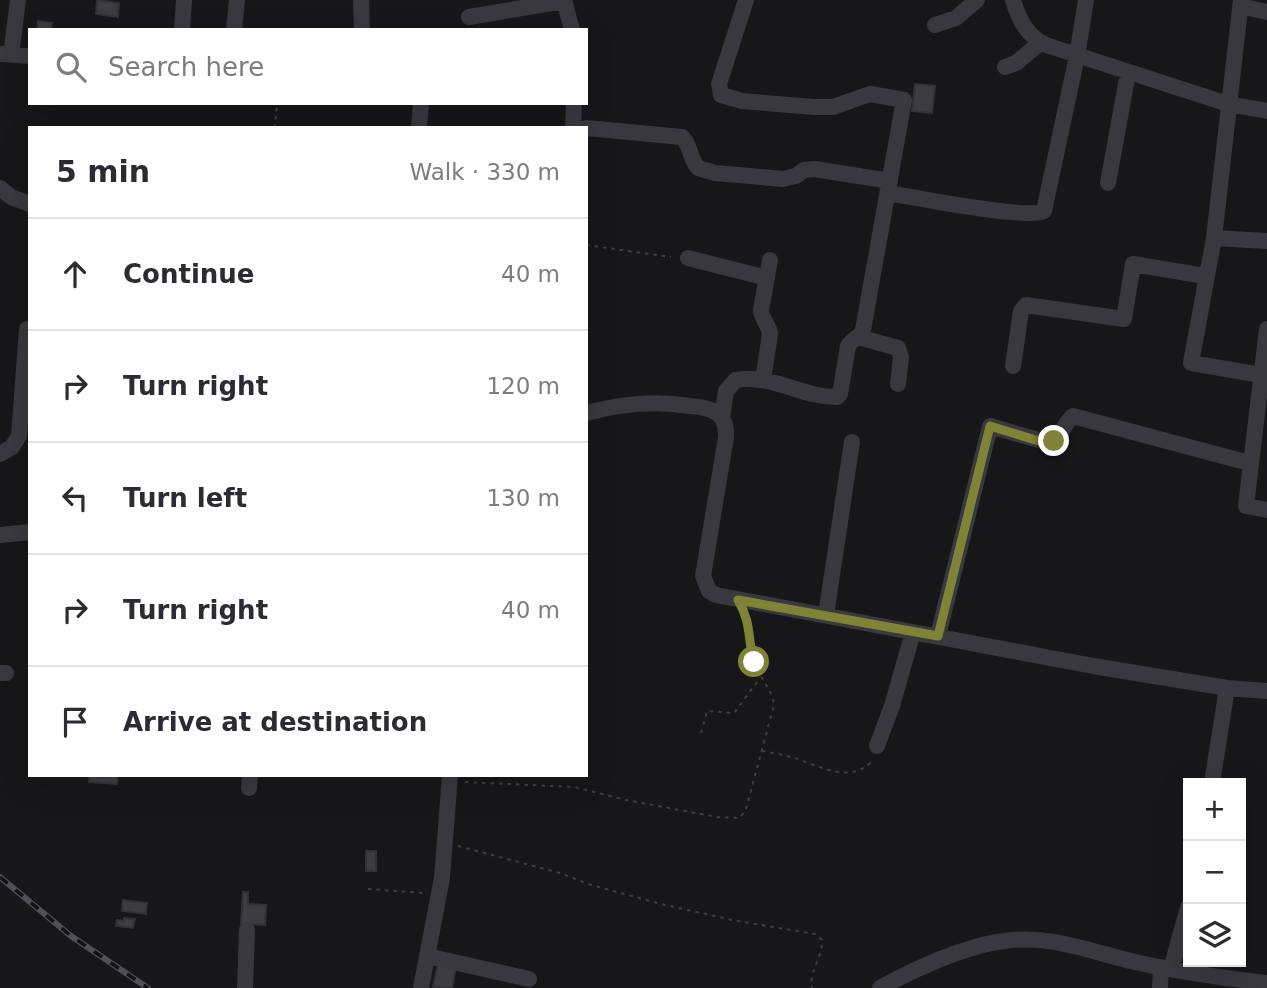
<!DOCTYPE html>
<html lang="en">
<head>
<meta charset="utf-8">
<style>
	body { margin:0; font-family:"DejaVu Sans",sans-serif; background:#f2f2f3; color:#2b2b33 }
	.controls { position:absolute; right:21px; bottom:21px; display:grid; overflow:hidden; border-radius:0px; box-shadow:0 7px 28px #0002 }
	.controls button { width:63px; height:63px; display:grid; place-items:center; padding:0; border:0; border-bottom:2px solid #e1e1e2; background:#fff; color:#2b2b33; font:35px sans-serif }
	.stop { position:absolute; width:21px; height:21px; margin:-16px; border:5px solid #808336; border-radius:50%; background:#fff }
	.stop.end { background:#808336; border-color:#fff; box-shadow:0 2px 7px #0008 }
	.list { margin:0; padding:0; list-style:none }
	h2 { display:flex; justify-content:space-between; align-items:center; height:91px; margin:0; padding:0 28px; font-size:30px }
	h2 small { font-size:23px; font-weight:400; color:#7c7c81 }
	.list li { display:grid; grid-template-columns:46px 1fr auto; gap:21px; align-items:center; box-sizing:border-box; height:112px; padding:0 28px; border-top:2px solid #e1e1e2 }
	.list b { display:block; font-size:26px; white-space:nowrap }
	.list em { font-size:23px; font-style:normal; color:#7c7c81 }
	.icon { flex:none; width:38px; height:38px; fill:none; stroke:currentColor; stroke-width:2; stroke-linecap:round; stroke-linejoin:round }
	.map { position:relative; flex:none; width:1267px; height:988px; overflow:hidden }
	.search { position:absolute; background:#fff; box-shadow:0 7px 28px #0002; left:28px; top:28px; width:560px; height:77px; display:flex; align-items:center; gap:18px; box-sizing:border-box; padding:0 24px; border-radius:0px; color:#7c7c81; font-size:26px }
	.panel { position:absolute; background:#fff; box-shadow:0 7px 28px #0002; left:28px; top:126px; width:560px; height:651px; border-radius:0px }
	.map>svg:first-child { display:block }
	.building { fill:#3d3c40; stroke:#323135; stroke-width:2 }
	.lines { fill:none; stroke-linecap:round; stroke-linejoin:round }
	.path { stroke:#3e3e45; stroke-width:2; stroke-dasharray:3.5 5; stroke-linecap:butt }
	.minor { stroke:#39383e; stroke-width:16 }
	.rail-casing { stroke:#504f57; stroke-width:6 }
	.rail { stroke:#121214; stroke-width:3.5; stroke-dasharray:10; stroke-linecap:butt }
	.route { stroke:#808336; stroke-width:9 }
</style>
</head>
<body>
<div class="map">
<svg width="1267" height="988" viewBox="0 0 1267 988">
	<rect width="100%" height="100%" fill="#171719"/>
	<path class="building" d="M97,0L119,3L118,17L96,14Z
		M38,21L52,23L51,30H37Z
		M915,84L935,86L932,113L912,111Z
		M89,775H118L117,784L89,782Z
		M366,851H376V871H366Z
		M243,892H248V904L266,905L265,925L241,924Z
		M123,900L147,903L146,914L122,911Z
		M124,918L135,919L133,928L116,926L117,920L124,921Z
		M438,964L456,967L452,988L433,987Z"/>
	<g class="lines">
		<path class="path" d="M275,128L277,103
			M586,245L671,257
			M701,733L707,711L734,713L760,678
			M762,751C773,753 784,755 795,758C819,766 852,785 873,760
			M465,782L574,787L626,800L717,817L740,818L746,809L774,705C773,691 760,678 755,664C749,648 752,630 746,614
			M458,846L560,873L588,884L657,903L732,920L815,934L822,940C823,958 809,969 812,988
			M368,889L423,893"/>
		<path class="minor" d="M361,0L362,30
			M564,0L572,30
			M1013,0C1019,20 1027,36 1046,45L1228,104L1267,111
			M1241,0L1214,238L1191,363L1261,375
			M1240,6L1267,12
			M469,17L564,1
			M935,25L956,18L977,0
			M182,30L184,0
			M234,30L237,0
			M2,54L30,56
			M11,55L18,0
			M1005,67L1016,63L1040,43
			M419,128L421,103
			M573,128L574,103
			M586,128L682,137C691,145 689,158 698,168L715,173L783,179L796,176L804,170L814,169L890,181
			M1108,183L1128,73
			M0,188L11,197L30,204
			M888,193C913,197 1028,220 1044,211L1077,56L1086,0
			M1214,238L1267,241
			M688,258L767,278
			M1267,329L1246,506L1267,510
			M858,337L898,348L901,357L898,384
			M1013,366L1021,311L1026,305L1124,319L1133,264L1205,276
			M763,380L770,334C769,324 761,319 761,310L770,260
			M586,413C622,404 653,400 690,406C700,407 714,408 721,417C726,423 726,430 726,437L703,576L709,591L716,595L1093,666L1227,688L1267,691
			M722,418L726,391L736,380C772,374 804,398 837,397L840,394L848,346C852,338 860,339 863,330L904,100L870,94L833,107H814L742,101L721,95L719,84L746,0
			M0,454L12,447L19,436L27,329
			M0,535L30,532
			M826,615L852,442
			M938,636L990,426L1049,443C1061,439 1063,424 1073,416L1249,463
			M0,673H6
			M877,746L892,706L913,632
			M1212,783L1227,688
			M249,788L250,775
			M427,956L529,979
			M1171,969L1188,907
			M245,988L247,930
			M421,988L442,878L450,775
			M880,988C914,969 965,946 1004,941C1049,934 1092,952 1135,962C1179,972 1223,978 1267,983
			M1160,988L1161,967"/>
		<g class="rail-casing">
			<path id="rail" d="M0,877L71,936L148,988"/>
		</g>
		<use href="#rail" class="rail"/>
	</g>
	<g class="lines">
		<path class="route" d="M754,662C747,637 752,624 738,600L938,636L990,426L1042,442L1054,441"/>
	</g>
</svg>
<div class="controls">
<button>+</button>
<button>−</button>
<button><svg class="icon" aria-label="layers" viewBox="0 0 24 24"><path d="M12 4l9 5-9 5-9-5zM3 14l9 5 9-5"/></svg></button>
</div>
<div class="stop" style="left:754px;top:662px"></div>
<div class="stop end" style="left:1054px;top:441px"></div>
<div class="search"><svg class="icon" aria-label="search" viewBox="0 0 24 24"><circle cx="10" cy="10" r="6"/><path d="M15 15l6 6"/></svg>Search here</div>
<section class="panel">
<h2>5 min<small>Walk · 330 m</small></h2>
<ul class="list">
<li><svg class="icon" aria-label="ahead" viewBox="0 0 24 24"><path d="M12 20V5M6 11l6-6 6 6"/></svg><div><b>Continue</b></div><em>40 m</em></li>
<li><svg class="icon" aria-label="right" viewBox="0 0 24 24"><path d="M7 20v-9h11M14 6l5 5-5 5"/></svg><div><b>Turn right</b></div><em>120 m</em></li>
<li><svg class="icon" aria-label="left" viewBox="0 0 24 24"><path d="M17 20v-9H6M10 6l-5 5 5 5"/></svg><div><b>Turn left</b></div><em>130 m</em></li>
<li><svg class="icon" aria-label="right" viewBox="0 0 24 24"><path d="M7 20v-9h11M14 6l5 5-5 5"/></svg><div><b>Turn right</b></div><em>40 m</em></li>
<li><svg class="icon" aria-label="arrive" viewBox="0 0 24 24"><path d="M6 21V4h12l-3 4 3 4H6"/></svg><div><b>Arrive at destination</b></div></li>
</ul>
</section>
</div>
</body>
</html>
